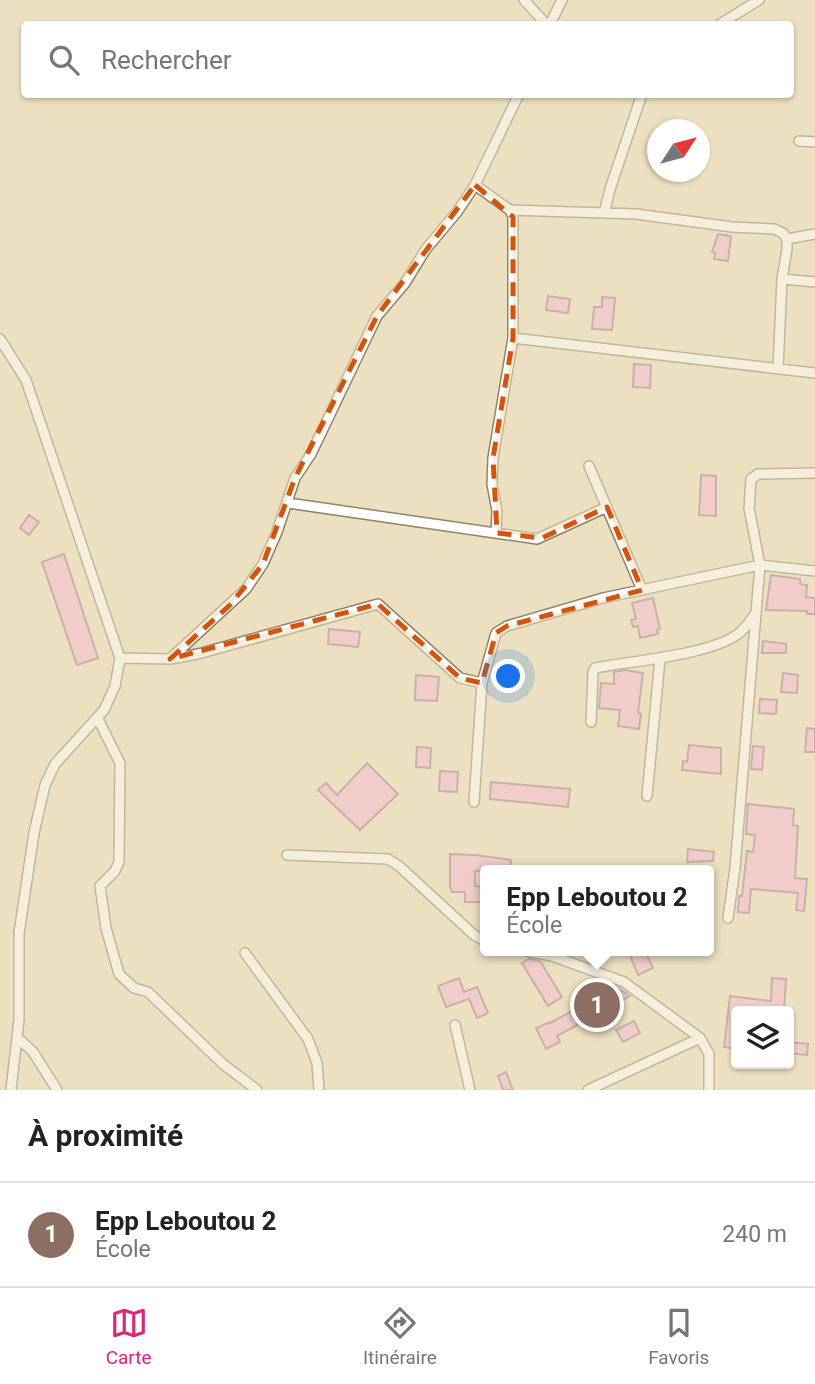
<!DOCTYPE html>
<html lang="fr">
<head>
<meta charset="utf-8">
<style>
	body { margin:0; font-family:Roboto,sans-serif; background:#f2f2f2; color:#222 }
	.controls { position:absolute; right:21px; bottom:21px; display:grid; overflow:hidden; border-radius:7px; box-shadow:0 2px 5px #0004 }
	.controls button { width:63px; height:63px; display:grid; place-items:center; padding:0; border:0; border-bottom:2px solid #e0e0e0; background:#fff; color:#222; font:35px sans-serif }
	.compass { position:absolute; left:647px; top:119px; width:63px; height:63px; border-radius:50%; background:#fff; box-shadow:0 2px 5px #0004; rotate:54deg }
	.you { position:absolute; left:509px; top:677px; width:24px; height:24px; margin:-18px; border:5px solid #fff; border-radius:50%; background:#1a73e8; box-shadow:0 0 0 10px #1a73e833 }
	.badge { display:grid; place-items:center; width:46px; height:46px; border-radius:50%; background:#db2777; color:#fff; font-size:23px; font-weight:700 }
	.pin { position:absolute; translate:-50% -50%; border:4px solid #fff; box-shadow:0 2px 7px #0006 }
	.popup { position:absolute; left:480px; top:865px; width:234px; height:91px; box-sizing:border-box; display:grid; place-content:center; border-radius:7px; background:#fff; filter:drop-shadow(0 2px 5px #0005); font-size:23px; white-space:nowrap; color:#767676 }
	.popup b { font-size:26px; color:#222 }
	.popup::after { content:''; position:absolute; left:50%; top:100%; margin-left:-14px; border:14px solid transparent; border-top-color:#fff }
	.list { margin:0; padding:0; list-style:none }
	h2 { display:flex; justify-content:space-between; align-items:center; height:91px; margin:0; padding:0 28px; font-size:30px }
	h2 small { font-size:23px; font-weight:400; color:#767676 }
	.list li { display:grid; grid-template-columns:46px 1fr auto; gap:21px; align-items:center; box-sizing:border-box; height:105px; padding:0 28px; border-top:2px solid #e0e0e0 }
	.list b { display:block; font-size:26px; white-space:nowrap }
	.list p { margin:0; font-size:23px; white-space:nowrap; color:#767676 }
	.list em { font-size:23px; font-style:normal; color:#767676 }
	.icon { flex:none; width:38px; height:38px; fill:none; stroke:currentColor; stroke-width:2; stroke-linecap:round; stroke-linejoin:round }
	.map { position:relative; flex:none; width:815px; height:1090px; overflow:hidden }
	.search { position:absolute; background:#fff; box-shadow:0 2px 5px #0004; left:21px; right:21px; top:21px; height:77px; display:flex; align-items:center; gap:18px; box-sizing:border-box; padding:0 24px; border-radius:7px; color:#767676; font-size:26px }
	.sheet { height:196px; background:#fff }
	nav { display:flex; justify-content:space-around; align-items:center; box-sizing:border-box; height:98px; border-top:2px solid #e0e0e0; background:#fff; font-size:19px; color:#767676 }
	nav a { display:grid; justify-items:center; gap:4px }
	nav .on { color:#db2777 }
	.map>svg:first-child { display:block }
	.building { fill:#f5b4d6; stroke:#987a89; stroke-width:2 }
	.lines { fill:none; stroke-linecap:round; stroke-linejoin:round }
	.street-casing { stroke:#908467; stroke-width:12 }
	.street { stroke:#fff; stroke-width:9 }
	.marked { fill:none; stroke:#d4530d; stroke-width:5; stroke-dasharray:14 9; stroke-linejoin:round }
</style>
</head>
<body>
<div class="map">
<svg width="815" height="1090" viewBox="0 0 815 1090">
	<rect width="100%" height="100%" fill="#ede0c1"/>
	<path class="building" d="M718,234L731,236L728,261L714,259L715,253L712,252Z
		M548,296L570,299L568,313L546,310Z
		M602,297L615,298L612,330L592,329L594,307H602Z
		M634,364L651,365L650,388L633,387Z
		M701,475L716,476V516L699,515Z
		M29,515L39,522L29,535L20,528Z
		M64,554L98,658L77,665L42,562Z
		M771,575L800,579V584L807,585L806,597L815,598V614H807V611L766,610Z
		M653,598L660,629L657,630L658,634L640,638L638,626L633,627L631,620L636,619L632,603Z
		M329,629L360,632L358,647L328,644Z
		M763,641L786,644V653H762Z
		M625,670L643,673L638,713L641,714L639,729L618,726L620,710L599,708L601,683L614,684V672Z
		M783,673L798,675L797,693L781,692Z
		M416,675L439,677L437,701L415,700Z
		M760,699L777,700L776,714L759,713Z
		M807,728L815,729V752H805Z
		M689,745L721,748V774L682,770L683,761L687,762Z
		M753,746L764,747L762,770L751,769Z
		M417,747L431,748L430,768L416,767Z
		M367,763L398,794L360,830L318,790L326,783L337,795Z
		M440,771L458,772L457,792L439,791Z
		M491,782L570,789L568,807L490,799Z
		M748,804L794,809L793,825L798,826L795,878L807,879L804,911L796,910L798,893L751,889L749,913L738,912L739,896H742L747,851L753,852L755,835L746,834Z
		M688,849L714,852L713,861L687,862Z
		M450,854L475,855L511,860L510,870L475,871V886L485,887V902H465V892H452L450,887Z
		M628,951H645L653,968L638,975Z
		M529,959L540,961L562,997L548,1006L522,963Z
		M459,978L464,992L477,987L488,1013L477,1018L469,999L446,1007L438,986Z
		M772,978L786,979L784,1011H736V1049L724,1047L730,996L771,1001Z
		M616,987L630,996L557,1036L560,1042L546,1049L536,1028L550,1022V1023Z
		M634,1021L640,1033L623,1042L616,1030Z
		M789,1042L808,1044L807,1055L789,1053Z
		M506,1072L513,1090H503L498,1076Z"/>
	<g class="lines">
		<g class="street-casing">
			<path id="street" d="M524,0L546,24
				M550,24L562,0
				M720,24L759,0
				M799,141L815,142
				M475,185L510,210L513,217V338L493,458L492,484L497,511L496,533
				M510,210L636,214L732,227L774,229L783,233L787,239V249L782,279L778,369
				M604,213L611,186L642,94
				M787,239L815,234
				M782,279L815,282
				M513,338L815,373
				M0,339L26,380L120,658L170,659L198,654L378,604L460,678L482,683L496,633L507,626L603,598L760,565L815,571
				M589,466L642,590
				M288,503L537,539L607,507
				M171,658L246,589L263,564L277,532L295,478L311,454L377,316L405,283L426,249L457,212L475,185L519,94
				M98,719L120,763L119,862L115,871L100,886L106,928L119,974L134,988L148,992L223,1064L257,1090
				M591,722L593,672L595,668C631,661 710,655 738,634C745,629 750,621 755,614
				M647,796L660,659
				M474,802L482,683
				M287,855L388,859L399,866L474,935L485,941
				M728,918L735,868L760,565L749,508L751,479L758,474L815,473
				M526,951L552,956L624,982L700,1038L709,1054V1090
				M245,953L308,1039L317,1063L319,1090
				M455,1025L470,1090
				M18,1038L33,1052L57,1090
				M11,1090L19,1019V933L34,833L45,785L55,764L104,710L115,686L120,658
				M588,1090L700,1038"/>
		</g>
		<use href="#street" class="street"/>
	</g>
	<path d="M0 0H815V1090H0ZM475,185L513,217V338L493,458L497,533L542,538L607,507L642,590L507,626L496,633L482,683L460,678L378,604L170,659L230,605L263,564L295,478L377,316Z" fill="#ede0c1" fill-opacity=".55" fill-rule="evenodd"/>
	<path class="marked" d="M475,185L513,217V338L493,458L497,533L542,538L607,507L642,590L507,626L496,633L482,683L460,678L378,604L170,659L230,605L263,564L295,478L377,316Z"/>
</svg>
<div class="controls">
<button><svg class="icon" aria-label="layers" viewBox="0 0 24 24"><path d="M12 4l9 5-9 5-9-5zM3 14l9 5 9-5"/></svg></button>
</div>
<svg class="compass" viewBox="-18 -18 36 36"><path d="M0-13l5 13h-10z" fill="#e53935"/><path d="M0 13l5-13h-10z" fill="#767676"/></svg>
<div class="you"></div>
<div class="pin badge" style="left:597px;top:1005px;background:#8d6e63">1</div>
<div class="popup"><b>Epp Leboutou 2</b>École</div>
<div class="search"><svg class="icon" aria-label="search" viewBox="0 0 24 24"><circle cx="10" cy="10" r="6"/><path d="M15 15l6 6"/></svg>Rechercher</div>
</div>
<section class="sheet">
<h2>À proximité<small></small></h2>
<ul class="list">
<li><span class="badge" style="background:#8d6e63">1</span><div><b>Epp Leboutou 2</b><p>École</p></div><em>240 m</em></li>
</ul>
</section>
<nav>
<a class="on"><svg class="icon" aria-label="map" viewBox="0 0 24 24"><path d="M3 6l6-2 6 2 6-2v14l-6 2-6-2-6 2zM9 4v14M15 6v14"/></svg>Carte</a>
<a><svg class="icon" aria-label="directions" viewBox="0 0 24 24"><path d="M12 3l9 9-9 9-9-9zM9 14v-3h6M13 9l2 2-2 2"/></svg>Itinéraire</a>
<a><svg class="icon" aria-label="saved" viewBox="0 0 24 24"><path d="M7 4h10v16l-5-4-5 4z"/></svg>Favoris</a>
</nav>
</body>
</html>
